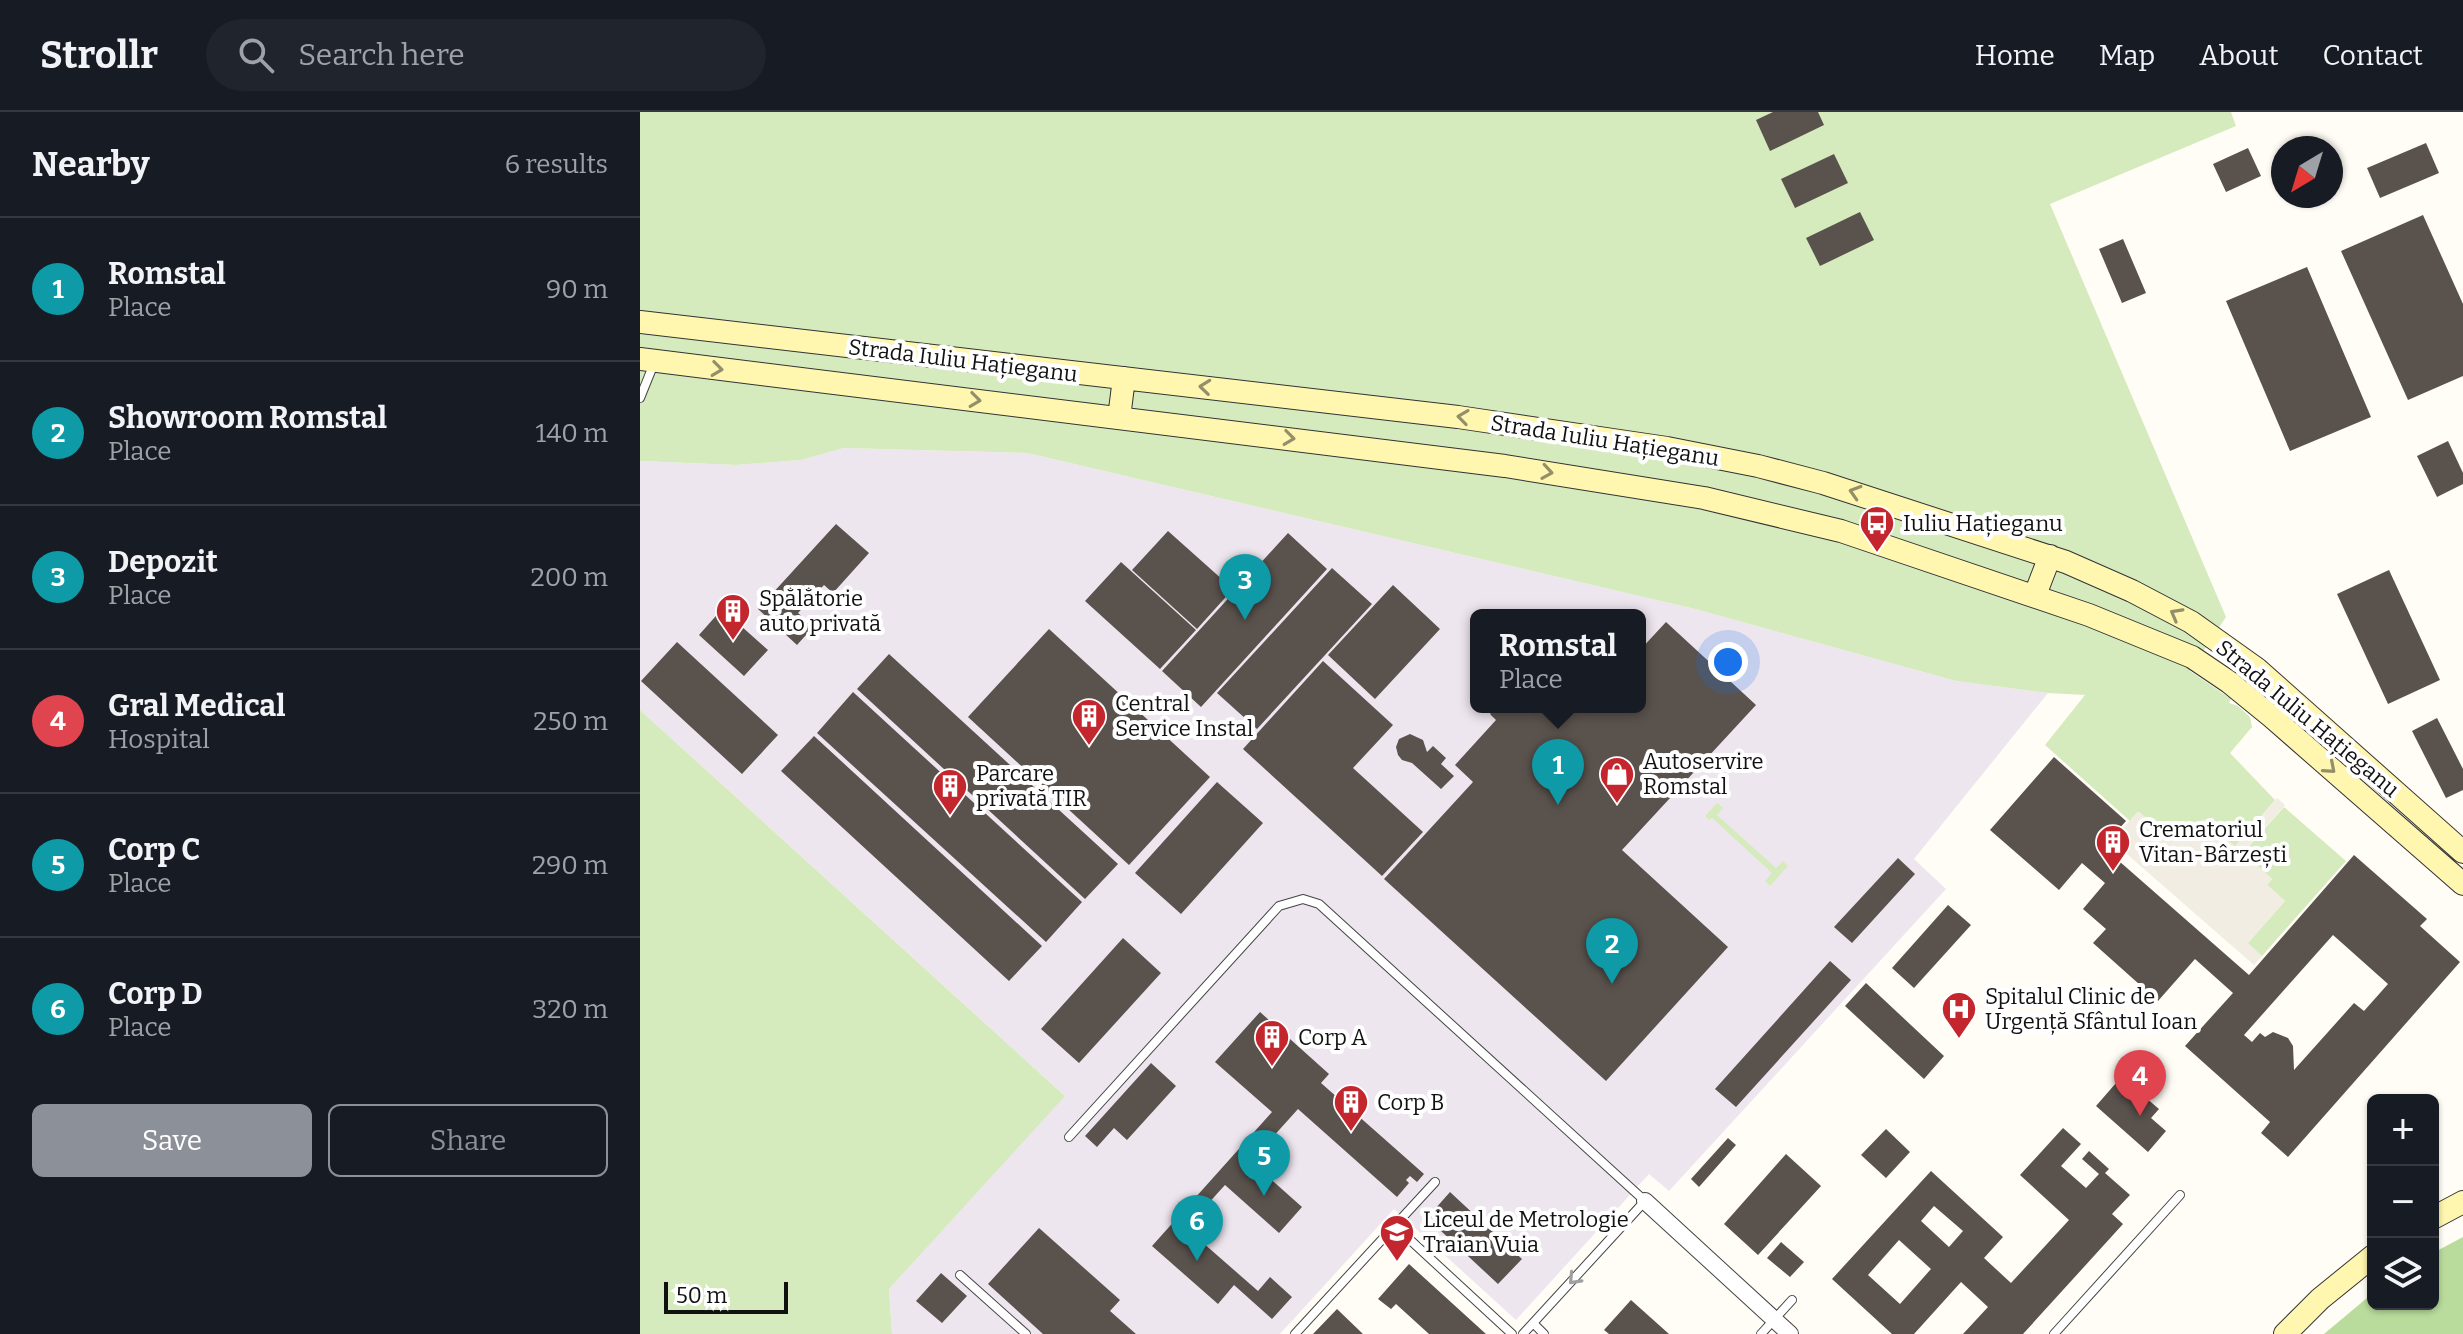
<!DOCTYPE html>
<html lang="en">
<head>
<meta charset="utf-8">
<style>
	body { margin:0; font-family:Bitter,serif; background:#20242c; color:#f1f3f6 }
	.controls { position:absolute; right:24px; bottom:24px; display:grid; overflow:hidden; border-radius:12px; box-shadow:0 2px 6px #0004 }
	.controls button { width:72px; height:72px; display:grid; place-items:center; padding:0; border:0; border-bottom:2px solid #363941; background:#171b24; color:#f1f3f6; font:40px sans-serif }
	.compass { position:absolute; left:1631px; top:24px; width:72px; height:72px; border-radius:50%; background:#171b24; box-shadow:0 2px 6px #0004; rotate:218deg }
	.scale { position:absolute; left:24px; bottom:20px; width:124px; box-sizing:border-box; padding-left:8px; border:4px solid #111; border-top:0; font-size:22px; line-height:28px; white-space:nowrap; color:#111; -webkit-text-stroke:6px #fff; paint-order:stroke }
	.you { position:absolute; left:1088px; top:550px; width:28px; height:28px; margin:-20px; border:6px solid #fff; border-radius:50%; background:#1a73e8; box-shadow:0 0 0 12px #1a73e833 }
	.badge { display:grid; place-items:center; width:52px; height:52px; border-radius:50%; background:#8c9099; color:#fff; font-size:26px; font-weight:700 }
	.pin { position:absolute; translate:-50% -66px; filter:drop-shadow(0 2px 4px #0008) }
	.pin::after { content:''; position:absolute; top:42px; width:28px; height:24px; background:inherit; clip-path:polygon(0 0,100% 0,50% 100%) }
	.popup { position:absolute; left:830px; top:497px; width:176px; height:104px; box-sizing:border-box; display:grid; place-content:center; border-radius:12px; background:#171b24; filter:drop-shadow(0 2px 6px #0005); font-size:26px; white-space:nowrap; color:#9ea1a6 }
	.popup b { font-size:30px; color:#f1f3f6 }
	.popup::after { content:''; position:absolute; left:50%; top:100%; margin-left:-16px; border:16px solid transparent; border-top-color:#171b24 }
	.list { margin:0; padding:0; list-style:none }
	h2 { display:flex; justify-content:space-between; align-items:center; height:104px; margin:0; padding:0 32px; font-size:34px }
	h2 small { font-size:26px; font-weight:400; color:#9ea1a6 }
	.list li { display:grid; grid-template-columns:52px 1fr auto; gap:24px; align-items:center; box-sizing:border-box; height:144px; padding:0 32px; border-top:2px solid #363941 }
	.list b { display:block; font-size:30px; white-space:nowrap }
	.list p { margin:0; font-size:26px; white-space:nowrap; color:#9ea1a6 }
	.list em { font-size:26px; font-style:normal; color:#9ea1a6 }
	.actions { display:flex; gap:16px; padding:24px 32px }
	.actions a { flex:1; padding:18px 0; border:2px solid #8c9099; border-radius:12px; text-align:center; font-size:28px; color:#8c9099 }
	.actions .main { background:#8c9099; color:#fff }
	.icon { flex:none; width:44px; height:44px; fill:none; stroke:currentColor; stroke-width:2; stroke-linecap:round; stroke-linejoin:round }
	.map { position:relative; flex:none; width:1823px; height:1222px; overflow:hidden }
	header { display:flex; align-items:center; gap:48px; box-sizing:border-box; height:112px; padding:0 40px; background:#171b24; border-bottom:2px solid #363941 }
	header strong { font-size:38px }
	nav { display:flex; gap:44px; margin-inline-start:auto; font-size:28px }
	.search { width:560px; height:72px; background:#20242c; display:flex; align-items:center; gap:20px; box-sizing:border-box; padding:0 28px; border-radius:44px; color:#9ea1a6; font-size:30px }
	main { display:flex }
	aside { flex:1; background:#171b24 }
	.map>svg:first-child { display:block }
	.industrial { fill:#eee6ef; fill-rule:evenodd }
	.green { fill:#d5ebbd }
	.forest { fill:#b9dc9c }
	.plaza { fill:#f1ede2 }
	.building { fill:#5a524d; fill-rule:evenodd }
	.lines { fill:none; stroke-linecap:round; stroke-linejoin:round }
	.service-casing { stroke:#444; stroke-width:10 }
	.minor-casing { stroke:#444; stroke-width:18 }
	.secondary-casing { stroke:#333; stroke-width:24 }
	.service { stroke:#fff; stroke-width:8 }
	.minor { stroke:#fff; stroke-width:16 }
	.secondary { stroke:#fff6b0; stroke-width:22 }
	.oneway { stroke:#948f68 }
	.oneway2 { stroke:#a0a0a0 }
	.labels { text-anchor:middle; stroke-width:8; stroke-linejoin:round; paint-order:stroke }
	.street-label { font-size:22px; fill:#111; stroke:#fff }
	.poi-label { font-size:22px; fill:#111; stroke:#fff; text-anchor:start }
</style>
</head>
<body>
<header>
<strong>Strollr</strong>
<div class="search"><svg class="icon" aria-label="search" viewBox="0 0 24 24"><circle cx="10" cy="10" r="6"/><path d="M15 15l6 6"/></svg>Search here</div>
<nav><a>Home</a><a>Map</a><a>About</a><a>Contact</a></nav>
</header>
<main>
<aside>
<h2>Nearby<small>6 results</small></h2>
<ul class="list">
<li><span class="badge" style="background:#0f9aa8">1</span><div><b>Romstal</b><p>Place</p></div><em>90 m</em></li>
<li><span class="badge" style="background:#0f9aa8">2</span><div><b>Showroom Romstal</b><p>Place</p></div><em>140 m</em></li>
<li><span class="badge" style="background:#0f9aa8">3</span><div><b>Depozit</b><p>Place</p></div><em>200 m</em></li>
<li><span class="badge" style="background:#e0444e">4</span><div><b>Gral Medical</b><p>Hospital</p></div><em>250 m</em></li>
<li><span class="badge" style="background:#0f9aa8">5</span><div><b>Corp C</b><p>Place</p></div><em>290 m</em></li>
<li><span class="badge" style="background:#0f9aa8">6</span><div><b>Corp D</b><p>Place</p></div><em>320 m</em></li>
</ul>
<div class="actions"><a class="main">Save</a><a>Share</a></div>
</aside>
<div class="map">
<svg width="1823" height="1222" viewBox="0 0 1823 1222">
	<rect width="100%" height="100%" fill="#fffdf5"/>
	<path class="industrial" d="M204,336L387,341L1055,497L1316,569L1408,581L1274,747L1306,777L1029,1079L1009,1062L876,1208L754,1097L640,1222H252L249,1177L424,983L0,598V349L96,353L161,348ZM836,503H1000V595H836Z"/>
	<path class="green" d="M0,0H1591L1596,14L1410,92L1586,505L1550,559L1591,587L1589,591L1598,594L1610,605L1612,615L1590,641L1635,688L1595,735L1545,729L1526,713L1520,719L1499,700L1490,709L1405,633L1445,583L1408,581L1316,569L1055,497L387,341L204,336L161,348L96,353L0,349Z
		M0,598L425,984L249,1177L252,1222H0Z
		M1077,691L1083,696L1077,703L1136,756L1143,749L1148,754L1130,774L1125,769L1132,761L1072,706L1069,708L1065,704Z
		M1644,695L1706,749L1622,844L1607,832L1645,789L1627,773L1632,767L1603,741Z"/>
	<path class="forest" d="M1823,1125V1222H1684L1733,1181V1192H1793V1141Z"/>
	<path class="plaza" d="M1637,686L1645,693L1603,741L1632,767L1627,773L1645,789L1608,831L1622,844L1614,853L1472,729L1498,699L1520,718L1526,712L1545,728L1563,707L1595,734Z"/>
	<path class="building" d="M1133,0H1178L1184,13L1130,39L1116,8Z
		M1786,31L1799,61L1740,86L1727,56Z
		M1608,36L1621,64L1586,80L1573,52Z
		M1194,42L1208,71L1155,96L1141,67Z
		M1220,100L1234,128L1180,154L1166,126Z
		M1783,103L1823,192V264L1768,288L1701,139Z
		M1483,127L1506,181L1482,191L1459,137Z
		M1667,155L1731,305L1650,339L1586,189Z
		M1808,329L1823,361V372L1797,385L1777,344Z
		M196,412L229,441L193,481L184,473L158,501L174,514L157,533L118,497Z
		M528,419L593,477L557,517L492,458Z
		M648,421L687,457L561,595L522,559Z
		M481,450L556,518L520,557L445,489Z
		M692,456L732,492L617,617L577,581Z
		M1749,458L1800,568L1748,592L1697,482Z
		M753,473L800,517L735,587L688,543Z
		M82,497L128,538L104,564L59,523Z
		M1026,510L1116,593L982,738L1088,835L966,969L744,767L833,670L815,653L856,608L850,602L856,595H1000V538Z
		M409,517L570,665L489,753L328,605Z
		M37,530L138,623L102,662L1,569Z
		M249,542L478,752L445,787L217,577Z
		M683,549L753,613L713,656L783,720L742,764L603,637Z
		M213,580L442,790L406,830L177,621Z
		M1797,606L1823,657V678L1806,686L1772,619Z
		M770,622L783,628L787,640L793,634L806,646L801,652L814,664L801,677L772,651L762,648L758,643L756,635L759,627Z
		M174,624L402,834L369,869L141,659Z
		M1414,645L1486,709L1463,735L1609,863L1714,743L1787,807L1780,814L1820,850L1648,1045L1621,1021L1630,1010L1545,934L1593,881L1555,847L1518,889L1453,831L1466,817L1443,797L1465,771L1442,751L1419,778L1350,718ZM1693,823L1748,872L1724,899L1714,891L1654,958L1653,934L1648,926L1633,920L1625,925L1620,921L1612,930L1604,923Z
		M577,670L623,711L541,802L495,761Z
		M1258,746L1275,762L1212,831L1194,815Z
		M1308,793L1331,813L1274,876L1252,856Z
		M483,826L521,861L439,951L401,917Z
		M1190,849L1211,868L1096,995L1075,977Z
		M1226,871L1304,944L1284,967L1205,894Z
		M620,900L689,962L681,971L784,1062L777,1070L770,1064L766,1068L769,1071L757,1085L658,997L631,1027L628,1024L608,1047L662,1095L639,1121L585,1073L546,1116L618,1179L630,1165L652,1185L632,1207L594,1173L578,1192L512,1134L632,1000L575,950Z
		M511,951L536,974L487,1028L474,1016L457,1035L445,1024Z
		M1476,971L1494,986L1499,980L1519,997L1511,1006L1526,1019L1508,1040L1456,994Z
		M1423,1016L1441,1032L1421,1054L1446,1076L1459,1062L1442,1047L1449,1039L1469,1057L1465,1061L1490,1083L1472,1102L1483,1112L1383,1222H1323L1348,1195L1321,1170L1274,1222H1252L1192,1167L1291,1059L1363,1125L1344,1146L1371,1171L1429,1108L1380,1063ZM1294,1094L1323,1119L1309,1135L1281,1109ZM1259,1128L1291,1157L1260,1192L1228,1163Z
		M1246,1017L1270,1040L1246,1066L1221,1043Z
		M1088,1026L1096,1033L1059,1075L1051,1067Z
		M1146,1042L1181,1074L1118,1143L1084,1112Z
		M810,1080L882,1147L858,1172L787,1106Z
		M399,1116L480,1188L470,1199L496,1222H403L348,1172Z
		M1141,1130L1164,1150L1150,1165L1127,1146Z
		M769,1152L846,1222H789L756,1192L751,1197L738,1187Z
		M301,1161L327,1184L302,1211L276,1189Z
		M991,1188L1029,1222H969L964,1218Z
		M697,1197L723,1222H673Z"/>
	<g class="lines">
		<g class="service-casing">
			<path id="service" d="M0,286L15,249
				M429,1025L639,794L663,787L679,792L1005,1089L883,1222
				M755,1114L872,1222
				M320,1163L386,1222
				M893,1211L904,1222
				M655,1222L795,1070
				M1121,1222L1152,1188
				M1414,1222L1540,1083"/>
		</g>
		<g class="minor-casing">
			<path id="minor" d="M1005,1089L1150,1222"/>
		</g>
		<g class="secondary-casing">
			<path id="secondary" d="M0,210L818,305L1027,336L1118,354L1183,371L1426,450L1492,479L1551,510L1617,557L1823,740
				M0,247L865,354L1064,386L1201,419L1449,503L1552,545L1589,570L1632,605L1823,772
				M479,306L484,266
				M1395,483L1410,444
				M1793,1106L1823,1090
				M1645,1222L1680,1187L1733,1144"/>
		</g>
		<use href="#service" class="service"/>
		<use href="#minor" class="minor"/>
		<use href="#secondary" class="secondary"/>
	</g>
	<defs><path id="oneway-chevron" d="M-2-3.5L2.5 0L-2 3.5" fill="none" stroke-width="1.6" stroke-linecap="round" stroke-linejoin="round" transform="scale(2)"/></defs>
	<g class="oneway">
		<use href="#oneway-chevron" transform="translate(77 257) rotate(7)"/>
		<use href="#oneway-chevron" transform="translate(565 275) rotate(-174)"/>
		<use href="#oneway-chevron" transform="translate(335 288) rotate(7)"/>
		<use href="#oneway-chevron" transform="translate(823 305) rotate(-172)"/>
		<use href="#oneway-chevron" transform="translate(649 326) rotate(7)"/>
		<use href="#oneway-chevron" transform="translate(907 360) rotate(9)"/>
		<use href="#oneway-chevron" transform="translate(1215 380) rotate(-163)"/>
		<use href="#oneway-chevron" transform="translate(1536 502) rotate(-151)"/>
		<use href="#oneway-chevron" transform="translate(1690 656) rotate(41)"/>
	</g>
	<use class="oneway2" href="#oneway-chevron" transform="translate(934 1167) rotate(133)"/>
	<defs>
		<g id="bus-pin" transform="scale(1.8)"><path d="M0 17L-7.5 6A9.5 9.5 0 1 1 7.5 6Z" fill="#c4262e" stroke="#fff"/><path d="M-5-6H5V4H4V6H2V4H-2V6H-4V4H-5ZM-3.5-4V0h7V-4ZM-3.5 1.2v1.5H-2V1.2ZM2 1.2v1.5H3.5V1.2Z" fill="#fff"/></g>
		<g id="building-pin" transform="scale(1.8)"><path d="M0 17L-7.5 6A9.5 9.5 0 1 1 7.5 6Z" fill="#c4262e" stroke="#fff"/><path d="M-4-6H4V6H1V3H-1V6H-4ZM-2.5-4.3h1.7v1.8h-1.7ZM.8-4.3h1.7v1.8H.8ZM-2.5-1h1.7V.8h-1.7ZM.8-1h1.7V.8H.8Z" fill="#fff"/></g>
		<g id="shop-pin" transform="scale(1.8)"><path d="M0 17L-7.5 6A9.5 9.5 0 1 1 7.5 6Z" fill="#c4262e" stroke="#fff"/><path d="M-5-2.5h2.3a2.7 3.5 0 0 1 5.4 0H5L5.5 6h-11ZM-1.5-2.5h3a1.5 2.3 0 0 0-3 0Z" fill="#fff"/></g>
		<g id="hospital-pin" transform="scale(1.8)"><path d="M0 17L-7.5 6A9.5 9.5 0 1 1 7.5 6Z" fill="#c4262e" stroke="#fff"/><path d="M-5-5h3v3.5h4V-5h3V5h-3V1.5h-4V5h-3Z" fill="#fff"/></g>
		<g id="school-pin" transform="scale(1.8)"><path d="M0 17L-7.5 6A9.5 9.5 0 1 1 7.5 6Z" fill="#c4262e" stroke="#fff"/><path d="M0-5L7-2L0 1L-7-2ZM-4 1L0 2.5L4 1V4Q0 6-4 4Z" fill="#fff"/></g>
	</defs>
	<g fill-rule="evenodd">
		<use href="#bus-pin" x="1237" y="411"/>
		<use href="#building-pin" x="93" y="499"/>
		<use href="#building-pin" x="449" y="604"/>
		<use href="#shop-pin" x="977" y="662"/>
		<use href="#building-pin" x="310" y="674"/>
		<use href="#building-pin" x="1473" y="730"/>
		<use href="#hospital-pin" x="1319" y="897"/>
		<use href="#building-pin" x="632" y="925"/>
		<use href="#building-pin" x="711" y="990"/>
		<use href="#school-pin" x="757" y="1120"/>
	</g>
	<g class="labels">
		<g class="street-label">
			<text transform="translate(323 248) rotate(7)" y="8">Strada Iuliu Hațieganu</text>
			<text transform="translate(965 328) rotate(9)" y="8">Strada Iuliu Hațieganu</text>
			<text transform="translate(1668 606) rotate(40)" y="8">Strada Iuliu Hațieganu</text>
		</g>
		<g class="poi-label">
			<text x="1263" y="419">Iuliu Hațieganu</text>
			<text x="119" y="494">Spălătorie<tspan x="119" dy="25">auto privată</tspan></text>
			<text x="475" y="599">Central<tspan x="475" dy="25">Service Instal</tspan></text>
			<text x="1003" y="657">Autoservire<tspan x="1003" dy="25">Romstal</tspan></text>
			<text x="336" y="669">Parcare<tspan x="336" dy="25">privată TIR</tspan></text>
			<text x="1499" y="725">Crematoriul<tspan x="1499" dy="25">Vitan-Bârzești</tspan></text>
			<text x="1345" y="892">Spitalul Clinic de<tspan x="1345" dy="25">Urgență Sfântul Ioan</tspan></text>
			<text x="658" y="933">Corp A</text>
			<text x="737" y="998">Corp B</text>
			<text x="783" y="1115">Liceul de Metrologie<tspan x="783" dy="25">Traian Vuia</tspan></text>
		</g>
	</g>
</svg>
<div class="controls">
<button>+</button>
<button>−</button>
<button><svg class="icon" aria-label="layers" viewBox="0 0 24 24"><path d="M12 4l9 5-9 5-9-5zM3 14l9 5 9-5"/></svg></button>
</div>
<svg class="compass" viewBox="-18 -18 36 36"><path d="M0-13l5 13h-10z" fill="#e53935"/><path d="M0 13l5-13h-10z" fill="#9ea1a6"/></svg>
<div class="scale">50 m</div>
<div class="you"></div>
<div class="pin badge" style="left:918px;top:693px;background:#0f9aa8">1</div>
<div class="popup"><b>Romstal</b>Place</div>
<div class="pin badge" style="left:972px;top:872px;background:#0f9aa8">2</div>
<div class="pin badge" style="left:605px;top:508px;background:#0f9aa8">3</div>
<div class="pin badge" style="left:1500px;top:1004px;background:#e0444e">4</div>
<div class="pin badge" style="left:624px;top:1084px;background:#0f9aa8">5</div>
<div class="pin badge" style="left:557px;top:1149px;background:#0f9aa8">6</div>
</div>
</main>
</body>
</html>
